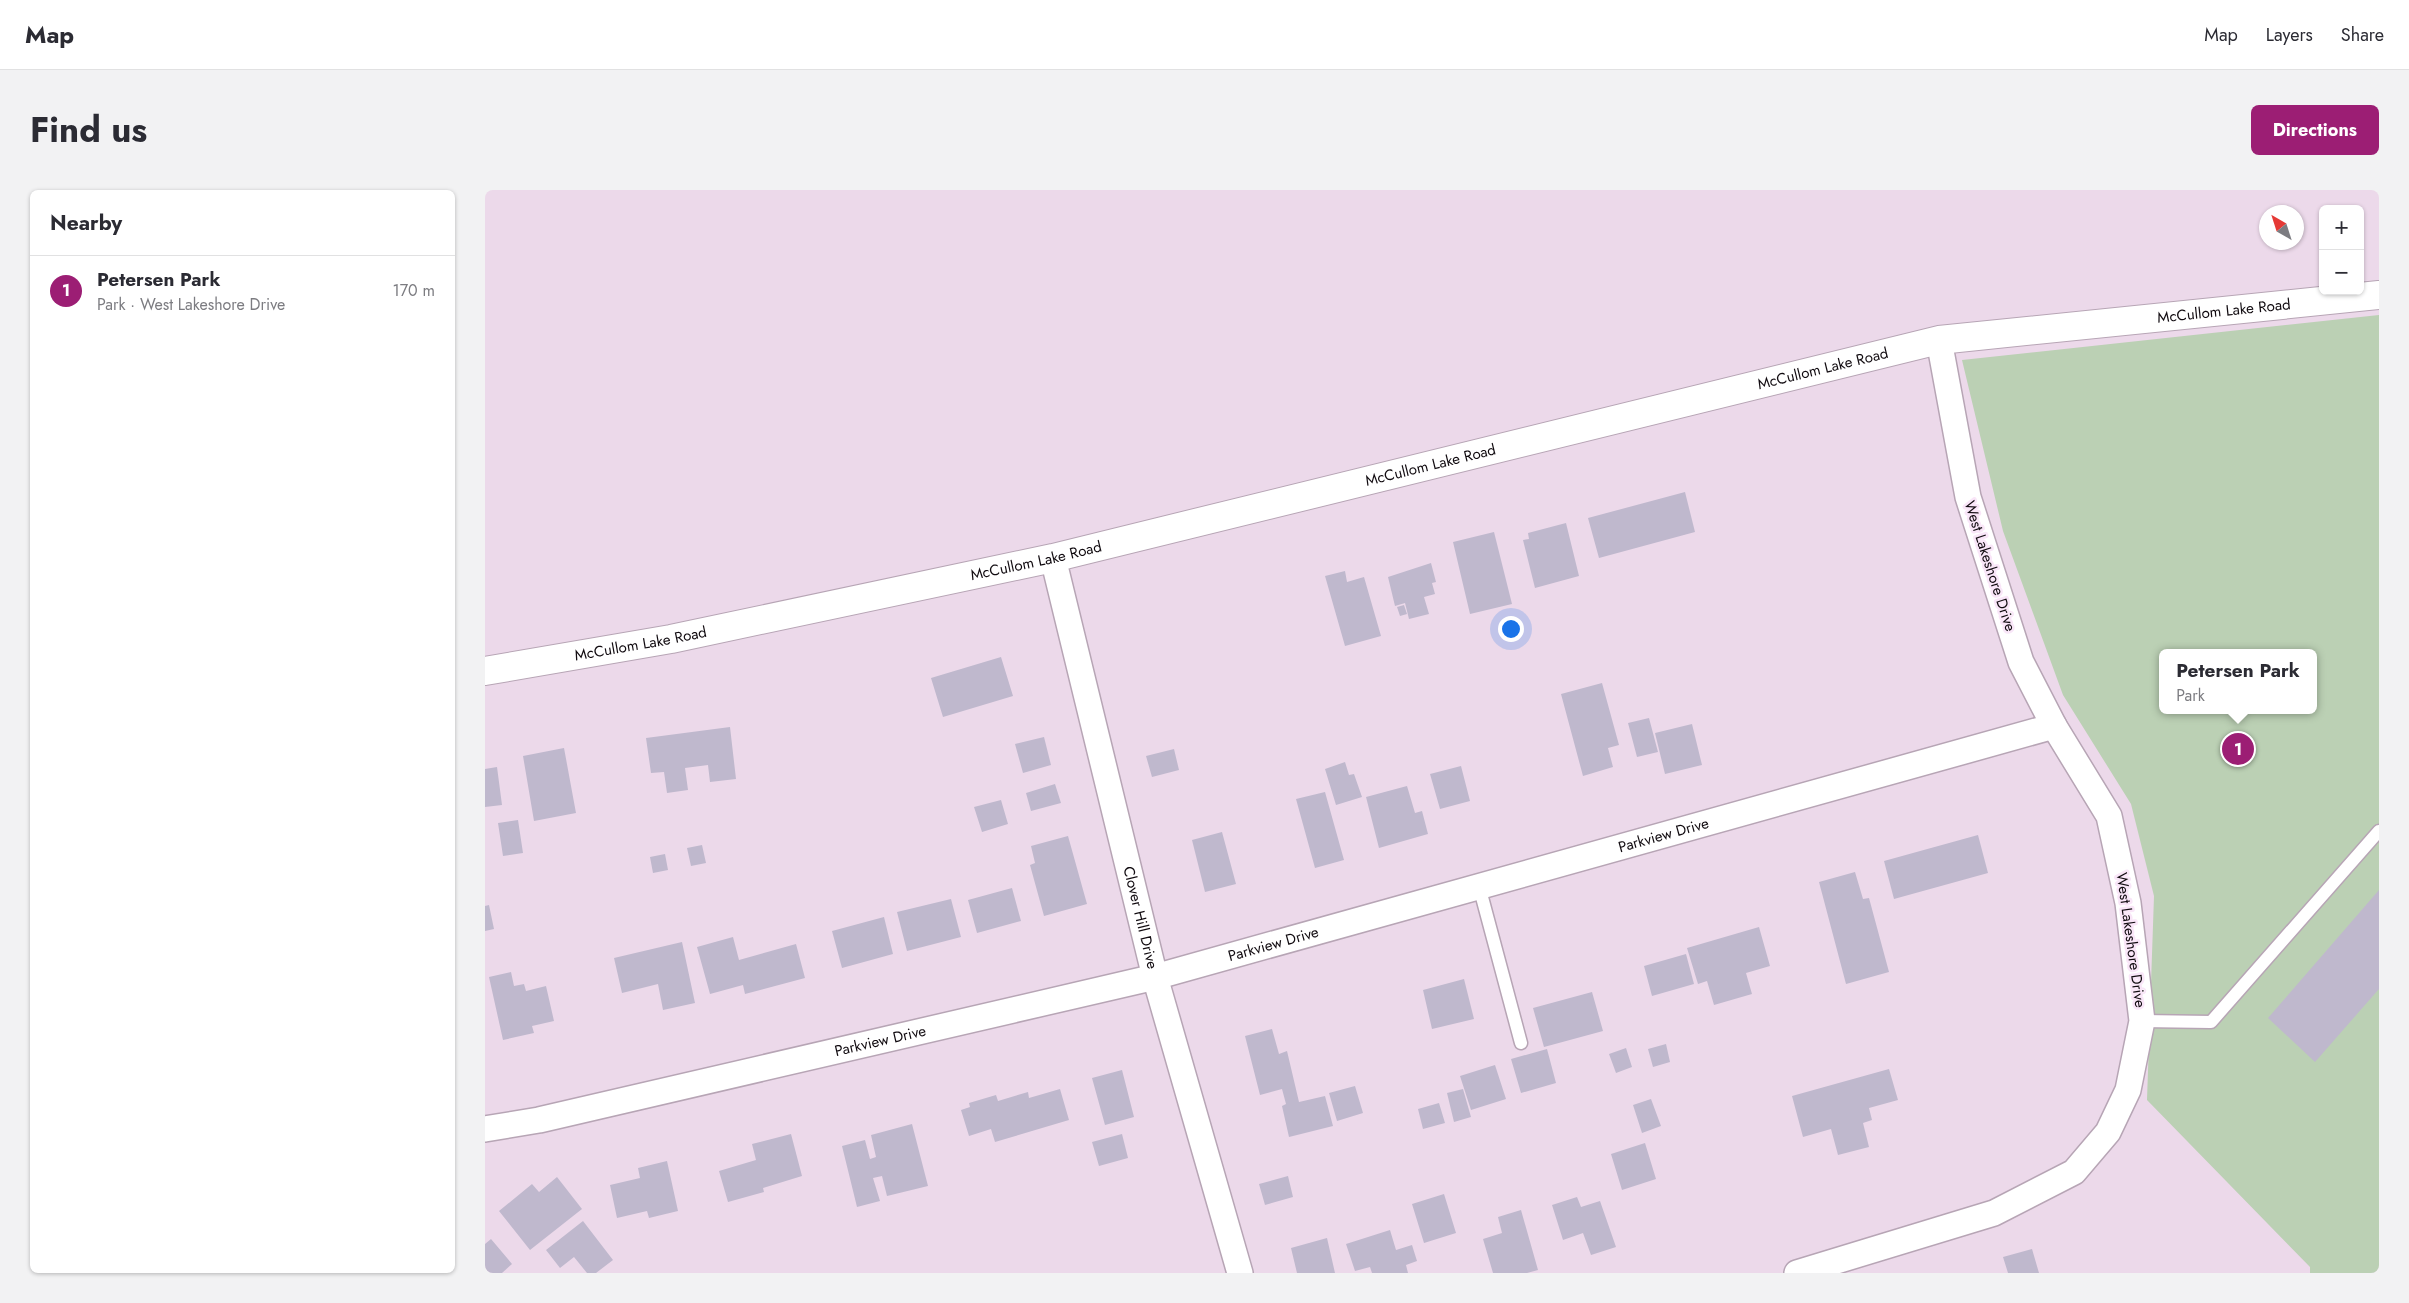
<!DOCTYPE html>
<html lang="en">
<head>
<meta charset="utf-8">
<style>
	body { margin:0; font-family:Jost,sans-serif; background:#f2f2f3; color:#2b2b33 }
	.controls { position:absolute; right:15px; top:15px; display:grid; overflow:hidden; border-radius:8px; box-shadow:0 1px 4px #0004 }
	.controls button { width:45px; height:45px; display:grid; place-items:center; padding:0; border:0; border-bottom:1px solid #e1e1e2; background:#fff; color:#2b2b33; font:25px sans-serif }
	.compass { position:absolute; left:1774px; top:15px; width:45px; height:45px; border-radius:50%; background:#fff; box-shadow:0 1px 4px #0004; rotate:321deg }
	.you { position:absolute; left:1025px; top:438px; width:18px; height:18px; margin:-12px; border:4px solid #fff; border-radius:50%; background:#1a73e8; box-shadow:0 0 0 8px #1a73e833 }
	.badge { display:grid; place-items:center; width:32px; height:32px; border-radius:50%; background:#9c1e74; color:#fff; font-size:16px; font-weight:700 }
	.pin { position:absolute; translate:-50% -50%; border:2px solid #fff; box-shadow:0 1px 5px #0006 }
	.popup { position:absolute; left:1674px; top:459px; width:158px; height:65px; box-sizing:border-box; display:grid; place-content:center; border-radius:8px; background:#fff; filter:drop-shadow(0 1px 4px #0005); font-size:16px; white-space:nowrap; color:#7c7c81 }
	.popup b { font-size:19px; color:#2b2b33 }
	.popup::after { content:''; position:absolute; left:50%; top:100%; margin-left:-10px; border:10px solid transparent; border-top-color:#fff }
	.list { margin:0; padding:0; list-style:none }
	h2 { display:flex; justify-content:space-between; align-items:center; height:65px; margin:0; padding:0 20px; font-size:21px }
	h2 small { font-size:16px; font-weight:400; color:#7c7c81 }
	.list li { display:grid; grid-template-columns:32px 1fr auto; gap:15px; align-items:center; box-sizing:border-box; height:70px; padding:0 20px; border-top:1px solid #e1e1e2 }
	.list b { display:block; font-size:19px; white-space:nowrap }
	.list p { margin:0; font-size:16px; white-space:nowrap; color:#7c7c81 }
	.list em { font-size:16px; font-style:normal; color:#7c7c81 }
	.map { position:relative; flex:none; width:1894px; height:1083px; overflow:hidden; border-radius:8px }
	header { display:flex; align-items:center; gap:30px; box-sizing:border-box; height:70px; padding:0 25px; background:#fff; border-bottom:1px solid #e1e1e2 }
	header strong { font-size:24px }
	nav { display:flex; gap:28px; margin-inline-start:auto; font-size:18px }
	.intro { display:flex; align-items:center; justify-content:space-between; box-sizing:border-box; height:120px; padding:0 30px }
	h1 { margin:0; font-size:35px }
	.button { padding:12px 22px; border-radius:8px; background:#9c1e74; color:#fff; font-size:18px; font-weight:700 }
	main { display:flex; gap:30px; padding:0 30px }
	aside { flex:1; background:#fff; border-radius:8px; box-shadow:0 1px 4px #0004 }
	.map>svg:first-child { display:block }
	.green { fill:#bbd0b4; fill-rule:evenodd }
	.building { fill:#bfb8cd }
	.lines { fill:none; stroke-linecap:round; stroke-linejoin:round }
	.service-casing { stroke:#b7a5b5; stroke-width:15 }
	.minor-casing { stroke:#b7a5b5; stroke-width:28 }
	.tertiary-casing { stroke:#b7a5b5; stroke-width:30 }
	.service { stroke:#fff; stroke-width:12 }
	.minor { stroke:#fff; stroke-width:25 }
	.tertiary { stroke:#fff; stroke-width:28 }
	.labels { text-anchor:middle; stroke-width:5; stroke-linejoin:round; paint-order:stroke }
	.street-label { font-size:15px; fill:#100a0f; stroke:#f9e6f8 }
</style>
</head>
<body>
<header>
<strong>Map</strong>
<nav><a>Map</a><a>Layers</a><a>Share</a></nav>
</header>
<div class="intro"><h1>Find us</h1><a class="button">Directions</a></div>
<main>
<aside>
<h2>Nearby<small></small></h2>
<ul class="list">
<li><span class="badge">1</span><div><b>Petersen Park</b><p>Park · West Lakeshore Drive</p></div><em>170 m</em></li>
</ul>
</aside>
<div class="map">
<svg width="1894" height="1083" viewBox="0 0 1894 1083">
	<rect width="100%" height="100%" fill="#ecd9ea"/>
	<path class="green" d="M1894,125V1083H1825V1077L1662,910L1669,706L1646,614L1578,505L1518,341L1477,170ZM1678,463H1828V520H1678Z"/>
	<path class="building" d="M1200,302L1210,342L1114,368L1103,328Z
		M1081,333L1094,386L1050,398L1038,350L1044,349L1043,343Z
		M1009,342L1027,414L985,424L968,352Z
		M946,373L951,392L947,393L950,404L939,407L944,424L924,429L920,413L910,416L903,387Z
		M860,381L862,392L879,387L896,446L860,456L840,386Z
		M919,415L922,424L915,426L912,417Z
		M516,467L528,506L458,527L446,488Z
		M1117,493L1134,555L1123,558L1128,577L1098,586L1076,504Z
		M1164,528L1173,562L1152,567L1143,533Z
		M1207,534L1217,575L1180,584L1170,543Z
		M245,537L251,589L225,592L223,575L200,578L203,600L182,603L179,582L166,583L161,548Z
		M559,547L566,575L538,583L530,554Z
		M79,558L91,623L49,631L38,566Z
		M689,559L694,580L667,587L661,566Z
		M860,572L864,585L869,584L877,607L851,615L840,579Z
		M976,576L985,611L955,619L945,584Z
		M12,577L17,615L0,617V579Z
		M570,594L576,613L546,621L541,603Z
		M922,596L930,623L937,621L943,644L894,658L881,607Z
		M840,602L859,670L830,678L811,609Z
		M516,610L523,634L497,642L489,617Z
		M33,630L38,663L18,666L13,633Z
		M737,642L751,694L720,702L707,650Z
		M1493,645L1503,683L1409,709L1399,671Z
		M583,646L602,714L559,726L545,675L550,673L546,656Z
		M217,655L221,673L206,676L202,658Z
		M180,664L183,680L168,683L165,667Z
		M1370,682L1378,709L1384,708L1404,782L1361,794L1334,692Z
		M527,698L536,731L492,743L483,710Z
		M1894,700V799L1830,872L1783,828Z
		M466,709L476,747L422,761L412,722Z
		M4,715L9,739L0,741V716Z
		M399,727L408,764L357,778L347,741Z
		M1274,737L1285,776L1261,783L1267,804L1229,815L1222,791L1213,794L1202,758Z
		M248,747L254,770L311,754L320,788L260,804L258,795L225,804L212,757Z
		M197,752L210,813L178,820L173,794L137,803L129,768Z
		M1201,764L1209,794L1167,806L1159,776Z
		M26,782L29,796L39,794L41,801L61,796L69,831L47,836L49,843L18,850L4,787Z
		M979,789L989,829L947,839L938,800Z
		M1107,802L1118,841L1059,857L1048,818Z
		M787,839L794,864L802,861L814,912L840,906L848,936L804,947L797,916L801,914L797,899L775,905L760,846Z
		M1181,854L1185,872L1168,877L1163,859Z
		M1141,858L1147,877L1131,883L1124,864Z
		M1062,859L1071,893L1036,903L1026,869Z
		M1010,875L1021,909L986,920L975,886Z
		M1404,879L1413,910L1384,918L1387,930L1378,933L1384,957L1353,965L1346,939L1318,947L1307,906Z
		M637,880L649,927L620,935L607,888Z
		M870,896L878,923L852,931L844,903Z
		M575,899L584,930L510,952L506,939L484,946L476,920L485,917L484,913L511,905L513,911L543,902L544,908Z
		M978,899L986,927L969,932L962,903Z
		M1166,909L1176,936L1157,943L1148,915Z
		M954,913L960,933L938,939L933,919Z
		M427,934L443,996L402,1006L397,986L388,988L395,1011L372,1017L357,956L380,950L385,969L391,967L386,945Z
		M306,944L317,986L278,998L279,1002L243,1012L234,981L271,970L267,954Z
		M637,944L643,968L614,976L607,952Z
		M1160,953L1171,989L1137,1000L1126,964Z
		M182,971L193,1021L164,1028L162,1021L132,1028L125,995L155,988L153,978Z
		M803,986L808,1007L780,1015L774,994Z
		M72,987L97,1019L45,1060L14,1021L47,994L54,1002Z
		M959,1004L971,1043L939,1053L927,1014Z
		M1092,1007L1096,1017L1115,1011L1131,1057L1106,1065L1098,1043L1078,1050L1067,1015Z
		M1036,1020L1053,1080L1042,1083H1008L998,1049L1017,1043L1013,1027Z
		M98,1031L128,1070L111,1083H102L89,1067L75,1078L61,1060Z
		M905,1040L911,1060L927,1055L932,1071L921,1075L923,1083H887L885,1077L870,1081L861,1054Z
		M842,1048L850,1083H812L806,1058Z
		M6,1049L27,1074L17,1083H0V1054Z
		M1547,1059L1554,1083H1523L1518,1067Z"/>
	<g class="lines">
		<g class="service-casing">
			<path id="service" d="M994,696L1036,853
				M1657,831L1726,832L1894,641"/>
		</g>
		<g class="minor-casing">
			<g id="minor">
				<path id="s1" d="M568,368L670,787L755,1083"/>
				<path id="s2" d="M0,939L54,930L670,787L1569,536"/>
				<path d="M1312,1083L1509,1023L1589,982L1623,942L1643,900L1657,831L1643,713L1624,626L1569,536L1536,472L1483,307L1454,150"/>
			</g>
		</g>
		<g class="tertiary-casing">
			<g id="tertiary">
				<path id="s3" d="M0,481L186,449L568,368L1454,150L1894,105"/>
			</g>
		</g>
		<use href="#service" class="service"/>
		<use href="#minor" class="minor"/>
		<use href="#tertiary" class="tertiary"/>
	</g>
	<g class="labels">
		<g class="street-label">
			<text dy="5" stroke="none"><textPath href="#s3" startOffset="1778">McCullom Lake Road</textPath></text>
			<text dy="5" stroke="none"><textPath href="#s3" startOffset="1372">McCullom Lake Road</textPath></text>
			<text dy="5" stroke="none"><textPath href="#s3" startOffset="968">McCullom Lake Road</textPath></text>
			<text dy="5" stroke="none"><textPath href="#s3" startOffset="562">McCullom Lake Road</textPath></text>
			<text transform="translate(1505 376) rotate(72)" y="5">West Lakeshore Drive</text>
			<text dy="5" stroke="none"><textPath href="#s3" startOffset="158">McCullom Lake Road</textPath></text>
			<text dy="5" stroke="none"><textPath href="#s2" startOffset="1215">Parkview Drive</textPath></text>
			<text dy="5" stroke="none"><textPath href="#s1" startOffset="370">Clover Hill Drive</textPath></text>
			<text transform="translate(1646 750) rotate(82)" y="5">West Lakeshore Drive</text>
			<text dy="5" stroke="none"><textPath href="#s2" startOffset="810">Parkview Drive</textPath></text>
			<text dy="5" stroke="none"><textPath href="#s2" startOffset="405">Parkview Drive</textPath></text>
		</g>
	</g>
</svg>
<div class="controls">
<button>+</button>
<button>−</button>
</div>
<svg class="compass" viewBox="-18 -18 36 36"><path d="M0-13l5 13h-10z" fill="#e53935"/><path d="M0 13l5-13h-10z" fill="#7c7c81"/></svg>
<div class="you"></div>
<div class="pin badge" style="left:1753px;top:559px">1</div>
<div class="popup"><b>Petersen Park</b>Park</div>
</div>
</main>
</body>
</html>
